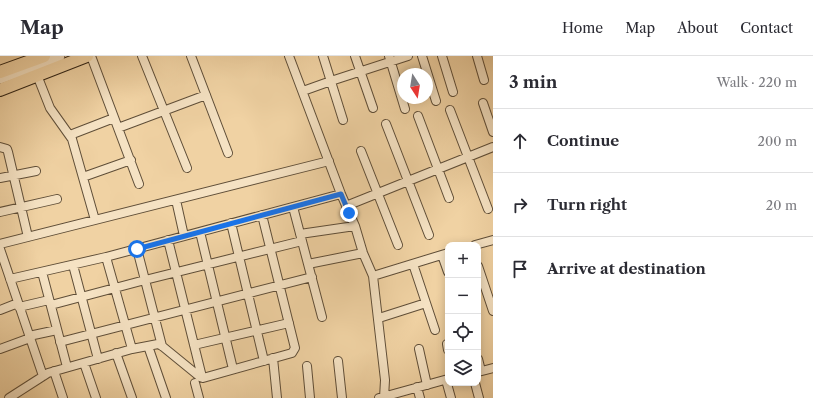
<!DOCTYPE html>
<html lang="en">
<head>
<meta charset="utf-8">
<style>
	body { margin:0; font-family:"Libre Caslon Text",serif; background:#f2f2f3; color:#2b2b33 }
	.controls { position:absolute; right:12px; bottom:12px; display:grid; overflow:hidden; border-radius:8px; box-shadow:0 2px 10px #0003 }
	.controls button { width:36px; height:36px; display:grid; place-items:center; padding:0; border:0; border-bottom:1px solid #e1e1e2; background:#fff; color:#2b2b33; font:20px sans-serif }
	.compass { position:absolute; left:397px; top:12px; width:36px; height:36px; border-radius:50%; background:#fff; box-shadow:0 2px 10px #0003; rotate:168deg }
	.stop { position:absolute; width:12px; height:12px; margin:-9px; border:3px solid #1a73e8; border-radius:50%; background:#fff }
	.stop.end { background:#1a73e8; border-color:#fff; box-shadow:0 1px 4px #0008 }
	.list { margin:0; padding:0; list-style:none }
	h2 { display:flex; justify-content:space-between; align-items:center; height:52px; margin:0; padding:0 16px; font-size:17px }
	h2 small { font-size:13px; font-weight:400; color:#7c7c81 }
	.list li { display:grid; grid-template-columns:26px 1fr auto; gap:12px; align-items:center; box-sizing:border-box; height:64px; padding:0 16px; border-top:1px solid #e1e1e2 }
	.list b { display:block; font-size:15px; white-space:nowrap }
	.list em { font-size:13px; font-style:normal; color:#7c7c81 }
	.icon { flex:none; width:22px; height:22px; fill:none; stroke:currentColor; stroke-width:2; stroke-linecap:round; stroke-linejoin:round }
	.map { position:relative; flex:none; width:493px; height:342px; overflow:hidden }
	header { display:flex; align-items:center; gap:24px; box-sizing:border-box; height:56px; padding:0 20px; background:#fff; border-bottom:1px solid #e1e1e2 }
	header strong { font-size:19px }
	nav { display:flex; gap:22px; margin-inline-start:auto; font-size:14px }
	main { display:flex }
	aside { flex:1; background:#fff }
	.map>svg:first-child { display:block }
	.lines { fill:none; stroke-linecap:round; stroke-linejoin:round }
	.minor-casing { stroke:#5f4e38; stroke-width:10 }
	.secondary-casing { stroke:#2f2214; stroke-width:12 }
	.primary-casing { stroke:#2f2214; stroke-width:14 }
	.minor { stroke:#f5e2c3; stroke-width:8 }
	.secondary { stroke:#f5e2c3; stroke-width:11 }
	.primary { stroke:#f0d2a3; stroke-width:12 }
	.route { stroke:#1a73e8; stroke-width:5 }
</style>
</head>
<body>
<header>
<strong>Map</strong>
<nav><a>Home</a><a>Map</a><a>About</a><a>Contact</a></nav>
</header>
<main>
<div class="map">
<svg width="493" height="342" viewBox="0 0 493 342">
	<rect width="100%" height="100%" fill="#f0d2a3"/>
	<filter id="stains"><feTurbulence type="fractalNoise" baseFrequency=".005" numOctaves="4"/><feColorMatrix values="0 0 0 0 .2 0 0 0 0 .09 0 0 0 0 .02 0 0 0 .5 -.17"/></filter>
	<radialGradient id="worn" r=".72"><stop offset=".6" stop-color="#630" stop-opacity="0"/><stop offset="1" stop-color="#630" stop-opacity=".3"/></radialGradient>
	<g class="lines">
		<g class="minor-casing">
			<path id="minor" d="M91,0L139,128
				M142,0L187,112
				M191,0L228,97
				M289,0L341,138L355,170L363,197L373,220L385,324L384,342
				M323,0L343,64
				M355,0L373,52
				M389,0L405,53
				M422,0L436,45
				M442,0L453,36
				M477,0L484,24
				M37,19L50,52L72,83L95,164
				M303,35L331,25L408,0
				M483,47L493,76
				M450,54L488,153
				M418,60L449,142
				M386,68L429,179
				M118,72L206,39
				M70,79L114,62
				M0,91L7,93L8,96L28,181
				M361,95L398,189
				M83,121L131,104
				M0,122L36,115
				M176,144L184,180
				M346,150L493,91
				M293,151L322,261
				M0,156L57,143
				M262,159L295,292L292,297L203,322L200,321L162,290L158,288L132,293L106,201L341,138
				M231,167L264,305
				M200,176L233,313
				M300,178L355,170
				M168,184L202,321
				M0,188L329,105
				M475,189L493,184
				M0,193L43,320
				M137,193L162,290
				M442,199L448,216
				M308,208L363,197
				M413,208L435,274
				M73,209L98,303
				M478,210L493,255
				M42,216L67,311
				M373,220L448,197
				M10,223L106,201
				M51,249L145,224L302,185
				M19,251L49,244
				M0,254L18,247
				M379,262L426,247
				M29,280L57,274
				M60,286L312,221
				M447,288L448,294
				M194,289L289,267
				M148,290L166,342
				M0,293L30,282
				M419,293L427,329
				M116,297L132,342
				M273,302L277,342
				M478,303L481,315
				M338,305L342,342
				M84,307L96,342
				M307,310L310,342
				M54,315L63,342
				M478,316L493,312
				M446,324L451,342
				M195,327L199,342
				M475,327L479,342
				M417,331L420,342
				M9,342L48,317L132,293
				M379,342L448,323"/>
		</g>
		<g class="secondary-casing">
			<path id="secondary" d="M0,22L37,9L59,0"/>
		</g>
		<g class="primary-casing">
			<path id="primary" d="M0,16L44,0
				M0,34L87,0"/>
		</g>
		<use href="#minor" class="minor"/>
		<use href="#secondary" class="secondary"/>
		<use href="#primary" class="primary"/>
	</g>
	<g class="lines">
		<path class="route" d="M137,193L341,138L349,157"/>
	</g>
	<rect width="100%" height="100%" filter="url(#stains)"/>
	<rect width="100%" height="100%" fill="url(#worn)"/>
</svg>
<div class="controls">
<button>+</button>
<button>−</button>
<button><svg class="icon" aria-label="locate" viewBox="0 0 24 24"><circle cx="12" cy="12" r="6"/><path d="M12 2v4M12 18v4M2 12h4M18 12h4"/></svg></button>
<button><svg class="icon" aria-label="layers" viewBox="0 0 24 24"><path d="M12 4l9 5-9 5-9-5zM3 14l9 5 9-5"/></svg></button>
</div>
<svg class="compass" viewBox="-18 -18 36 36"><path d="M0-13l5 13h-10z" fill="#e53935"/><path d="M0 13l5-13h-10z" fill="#7c7c81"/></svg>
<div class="stop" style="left:137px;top:193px"></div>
<div class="stop end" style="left:349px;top:157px"></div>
</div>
<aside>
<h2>3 min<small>Walk · 220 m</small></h2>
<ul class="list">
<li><svg class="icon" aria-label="ahead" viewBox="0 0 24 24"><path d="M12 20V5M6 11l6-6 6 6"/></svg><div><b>Continue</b></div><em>200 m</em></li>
<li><svg class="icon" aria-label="right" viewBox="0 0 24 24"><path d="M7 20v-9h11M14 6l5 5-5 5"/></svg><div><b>Turn right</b></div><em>20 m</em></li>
<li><svg class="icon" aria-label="arrive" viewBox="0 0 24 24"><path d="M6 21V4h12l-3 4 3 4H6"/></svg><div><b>Arrive at destination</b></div></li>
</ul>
</aside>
</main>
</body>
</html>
